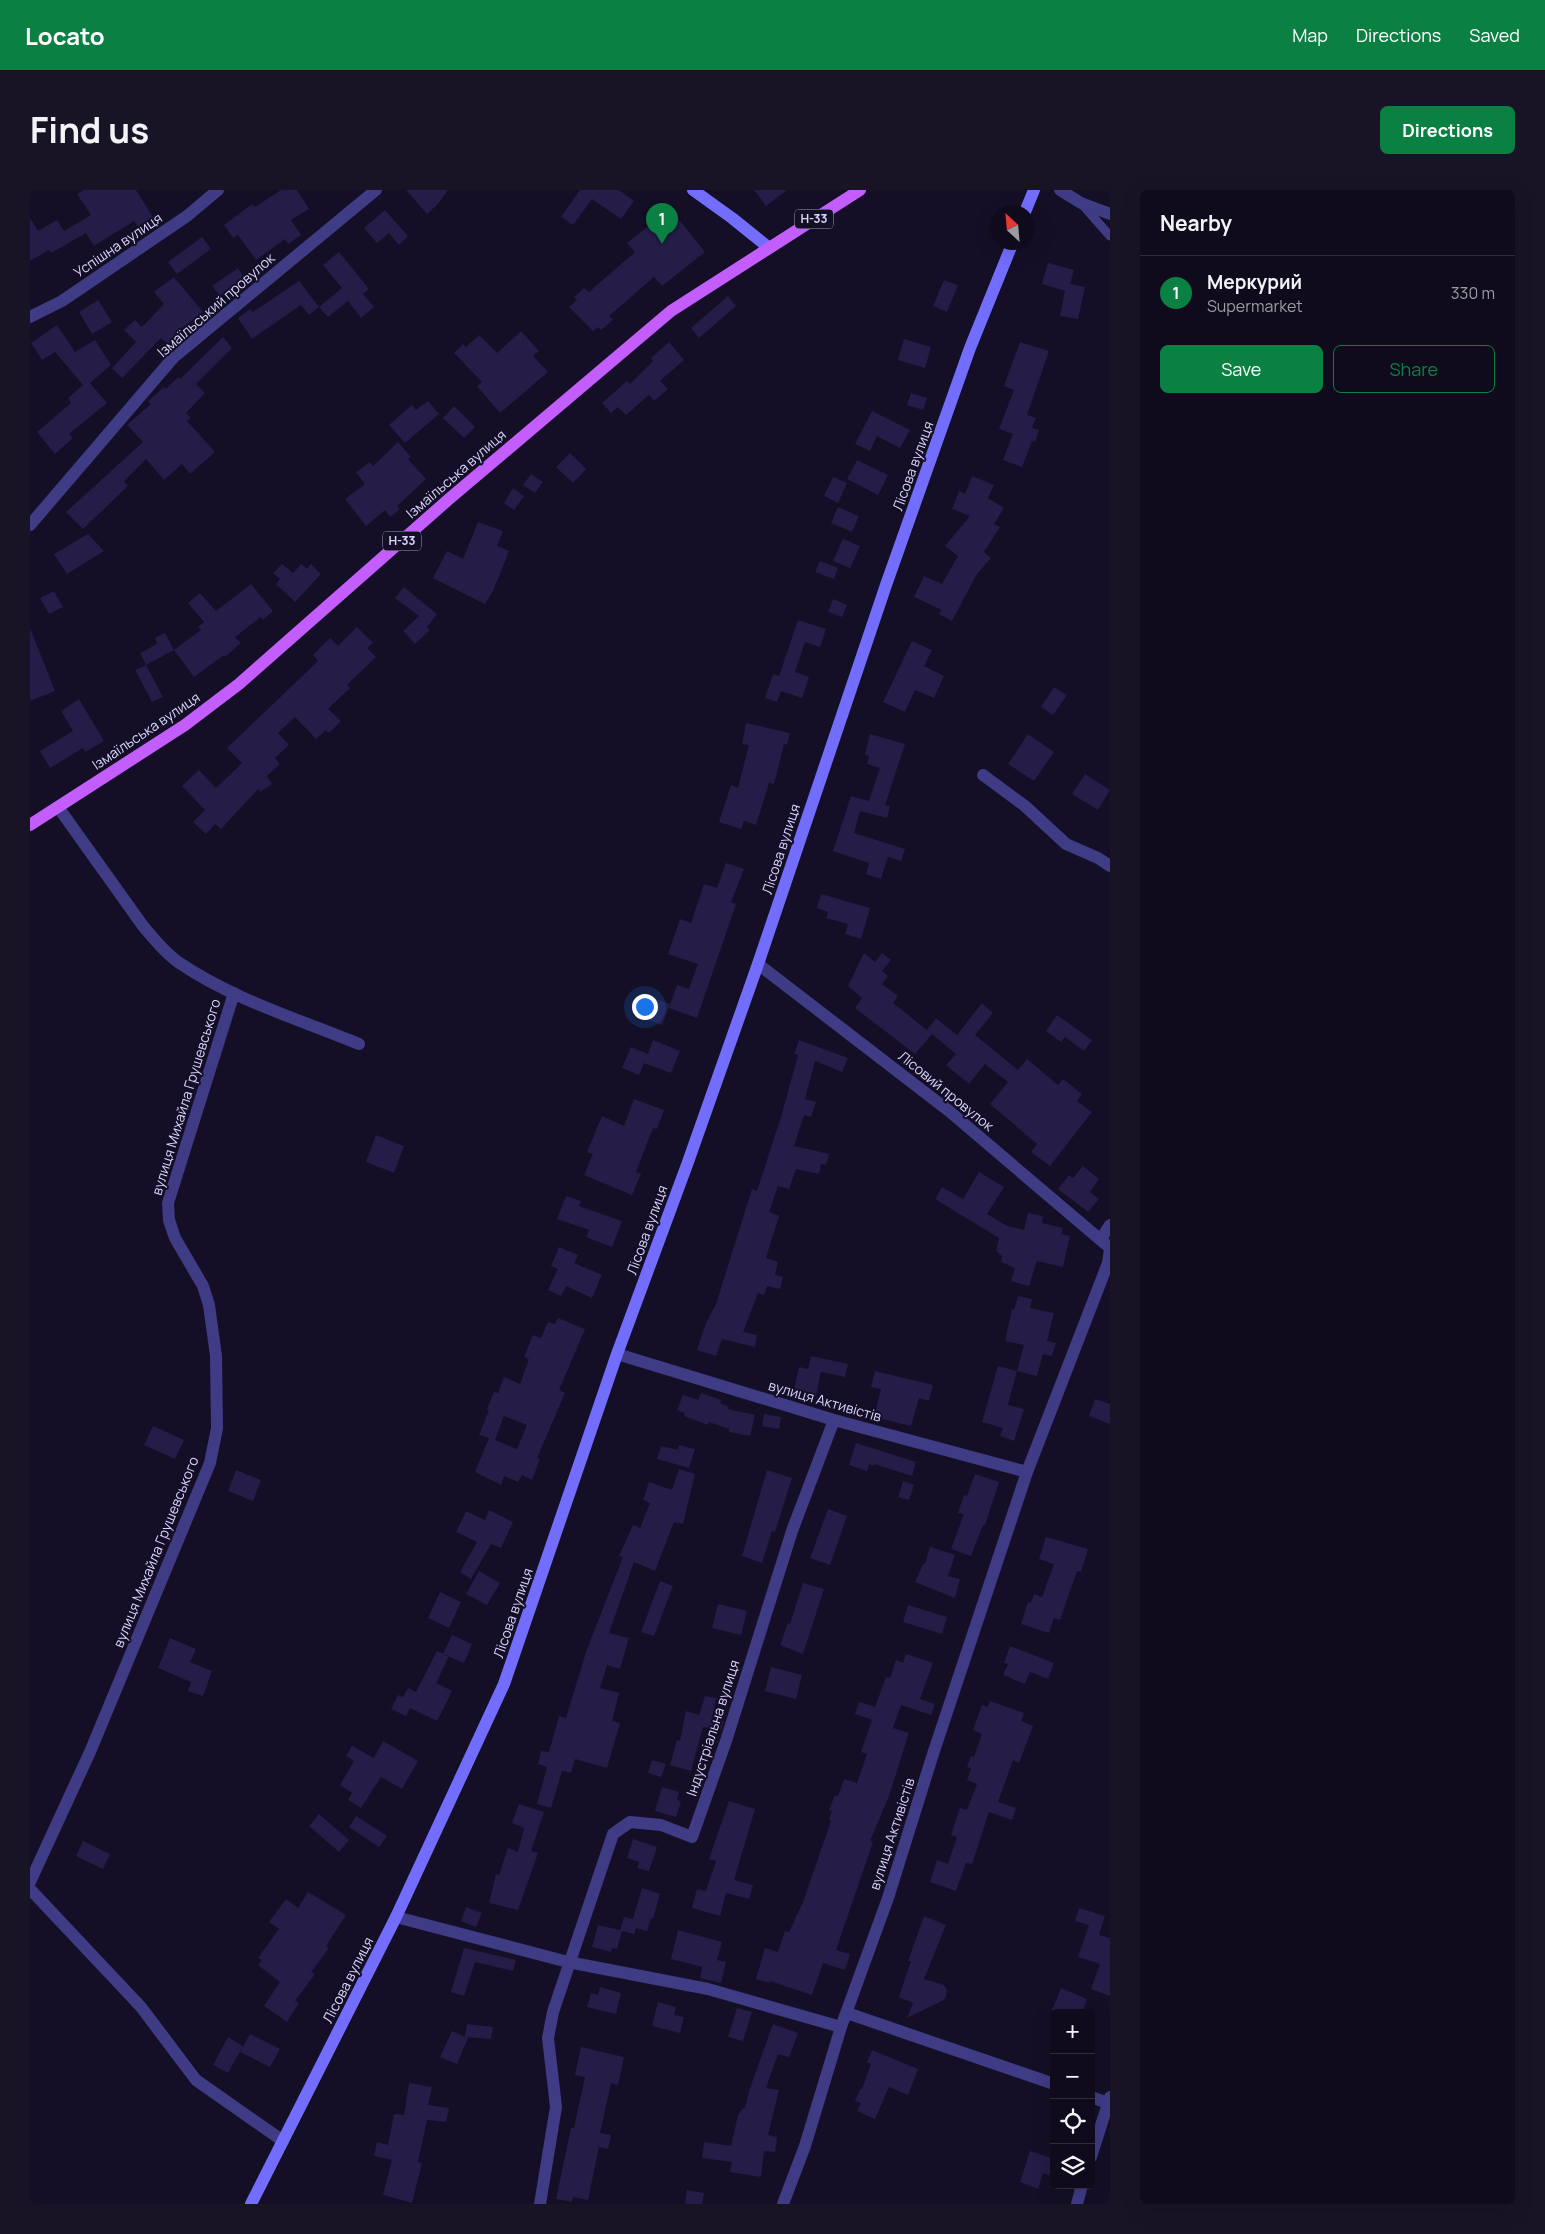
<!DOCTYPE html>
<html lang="en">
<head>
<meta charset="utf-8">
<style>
	body { margin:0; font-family:Manrope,sans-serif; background:#181425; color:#f1f3f6 }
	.controls { position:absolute; right:15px; bottom:15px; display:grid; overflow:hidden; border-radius:8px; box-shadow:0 5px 20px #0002 }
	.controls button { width:45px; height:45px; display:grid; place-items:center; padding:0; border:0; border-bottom:1px solid #2f2b3b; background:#0f0b1c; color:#f1f3f6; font:25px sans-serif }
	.compass { position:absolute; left:960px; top:15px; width:45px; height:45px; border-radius:50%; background:#0f0b1c; box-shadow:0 5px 20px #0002; rotate:334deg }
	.you { position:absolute; left:614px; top:816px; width:18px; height:18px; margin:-12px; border:4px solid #fff; border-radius:50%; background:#1a73e8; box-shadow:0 0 0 8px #1a73e833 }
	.badge { display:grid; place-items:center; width:32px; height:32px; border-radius:50%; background:#0b8043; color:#fff; font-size:16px; font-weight:700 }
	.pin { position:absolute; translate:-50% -41px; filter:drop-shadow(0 1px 2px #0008) }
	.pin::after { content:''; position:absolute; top:26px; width:18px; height:15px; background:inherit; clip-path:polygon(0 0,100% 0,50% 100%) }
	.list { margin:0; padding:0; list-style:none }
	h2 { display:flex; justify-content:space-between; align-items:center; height:65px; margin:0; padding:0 20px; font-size:21px }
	h2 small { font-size:16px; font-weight:400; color:#9b9ba3 }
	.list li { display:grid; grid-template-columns:32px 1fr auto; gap:15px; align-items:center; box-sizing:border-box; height:75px; padding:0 20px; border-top:1px solid #2f2b3b }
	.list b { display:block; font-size:19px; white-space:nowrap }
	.list p { margin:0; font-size:16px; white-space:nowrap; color:#9b9ba3 }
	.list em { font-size:16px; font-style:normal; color:#9b9ba3 }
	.actions { display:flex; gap:10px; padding:15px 20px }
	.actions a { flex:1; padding:11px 0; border:1px solid #0b8043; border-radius:8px; text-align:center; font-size:18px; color:#0b8043 }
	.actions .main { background:#0b8043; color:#fff }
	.icon { flex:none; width:28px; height:28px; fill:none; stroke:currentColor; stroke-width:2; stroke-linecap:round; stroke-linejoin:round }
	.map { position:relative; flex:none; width:1080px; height:2014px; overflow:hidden; border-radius:8px }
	header { display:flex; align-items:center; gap:30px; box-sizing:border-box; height:70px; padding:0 25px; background:#0b8043; color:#fff }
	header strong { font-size:24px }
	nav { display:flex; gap:28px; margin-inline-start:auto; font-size:18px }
	.intro { display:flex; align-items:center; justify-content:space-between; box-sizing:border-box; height:120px; padding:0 30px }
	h1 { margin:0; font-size:35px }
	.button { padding:12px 22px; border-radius:8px; background:#0b8043; color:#fff; font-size:18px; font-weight:700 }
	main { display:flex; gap:30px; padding:0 30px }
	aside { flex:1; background:#0f0b1c; border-radius:8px; box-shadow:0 5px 20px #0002 }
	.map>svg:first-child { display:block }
	.building { fill:#251c47; fill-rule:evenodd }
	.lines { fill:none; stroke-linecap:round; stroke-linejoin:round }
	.lane { stroke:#3f3b84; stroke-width:9 }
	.street { stroke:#3f3b84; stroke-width:12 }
	.secondary { stroke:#736dfd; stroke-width:12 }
	.primary { stroke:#c45dfd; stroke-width:12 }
	.labels { text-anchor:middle; stroke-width:4; stroke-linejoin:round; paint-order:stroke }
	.shield { fill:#140f26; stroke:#9f9abd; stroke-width:1 }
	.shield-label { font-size:12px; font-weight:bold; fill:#dad5fe }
	.street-label { font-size:14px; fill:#dad5fe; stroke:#140f26 }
</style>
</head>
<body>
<header>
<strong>Locato</strong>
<nav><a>Map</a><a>Directions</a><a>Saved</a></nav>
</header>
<div class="intro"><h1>Find us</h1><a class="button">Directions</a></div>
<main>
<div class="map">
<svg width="1080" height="2014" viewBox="0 0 1080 2014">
	<rect width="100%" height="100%" fill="#140f26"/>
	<path class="building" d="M54,0H106L123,27L108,37L104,31L64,56L56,43L21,63L19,60L0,71V28L8,41L27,30L34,41L61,25L47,4Z
		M251,0H267L279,19L261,30L271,45L258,54L255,49L226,70L208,45L203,48L194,35L222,14L225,17Z
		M376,0H418L407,15L397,24Z
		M550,0H589L604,11L591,29L562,9L543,35L531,27Z
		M724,0H757L736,16Z
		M355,20L378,46L369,55L359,43L347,53L334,38Z
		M630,27L636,35L647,27L675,62L632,96L624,87L579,126L583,130L571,140L568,137L563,141L539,117L547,110L544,107L554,98L559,102L605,62L597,53Z
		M172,47L181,59L147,84L138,72Z
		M309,62L339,99L333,104L344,117L331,128L318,111L298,127L289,117L312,98L293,75Z
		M1018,73L1044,80L1040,94L1055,97L1048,129L1030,126L1035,101L1012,94Z
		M208,78L215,89L190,106L182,96Z
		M144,87L173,122L148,141L151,144L140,156L131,148L92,188L82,178L106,152L94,140L105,130L112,137L134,114L124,102Z
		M914,90L928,95L917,122L903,116Z
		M269,91L289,117L279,125L271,115L222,149L208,128L220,119L223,122Z
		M698,106L706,116L669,148L661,138Z
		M68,110L82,132L62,144L49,122Z
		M27,135L45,162L65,150L81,175L60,193L77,213L39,244L43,248L25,264L7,242L41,213L38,208L53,195L25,162L12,170L1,153Z
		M491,141L509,161L503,166L518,182L470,223L447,196L452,192L424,163L433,154L436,157L449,145L467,163Z
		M193,147L202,158L166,194L175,203L156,223L161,228L157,231L185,262L160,284L152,274L134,290L116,269L94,291L98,296L53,339L36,322L113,252L97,235L121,214L118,211L134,197L136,199L148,187L150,189Z
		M874,149L901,157L895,178L868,170Z
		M639,152L654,170L630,191L638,199L624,211L619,205L596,225L588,217L581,223L572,213L597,191L600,194L623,171L621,168Z
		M990,152L1019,161L997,225L1006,228L1002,238L1009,240L1005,252L1002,251L992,277L973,270L983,244L969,239L984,200L974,196Z
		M881,203L897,208L893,220L877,215Z
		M398,211L409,224L375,253L359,235L382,215L386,220Z
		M424,216L445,237L434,248L413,228Z
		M842,221L880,240L870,258L847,246L840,261L825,254Z
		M368,252L381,267L378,269L396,289L367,316L370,319L360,327L355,320L336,336L315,309L335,294L326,282L340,272L343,276Z
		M540,263L556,279L543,293L526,277Z
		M827,270L858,285L848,305L817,289Z
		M501,284L513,292L505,303L493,295Z
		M942,286L964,295L958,308L974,318L964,334L970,337L954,362L961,368L947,384L922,431L909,424L912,420L884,407L894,386L912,394L928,366L915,356L940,326L922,319L929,301L935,304Z
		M803,287L817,293L808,313L794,306Z
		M483,298L494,306L484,320L474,313Z
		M808,317L829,326L822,342L801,333Z
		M448,332L473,341L467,356L479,361L463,401L455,414L403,388L417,361L433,369Z
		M58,344L74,361L37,384L24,364Z
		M813,349L830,356L820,378L803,371Z
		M790,371L808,378L804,389L785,382Z
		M252,374L263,383L271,374L277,379L281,374L291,384L265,412L246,394L250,389L243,383Z
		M221,394L243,421L233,430L231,427L205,447L211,453L195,467L194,465L164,487L144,460L171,440L168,437L174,432L158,413L170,403L186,421Z
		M374,397L407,424L397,437L400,440L385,454L373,441L389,426L365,408Z
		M24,401L33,417L19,424L10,408Z
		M803,409L817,415L812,427L798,422Z
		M768,430L796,439L790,457L775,452L765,482L779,487L772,508L751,501L747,512L735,508L743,484L749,486Z
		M327,437L343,453L337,458L346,467L317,495L320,498L298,519L311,531L299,543L296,540L286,549L265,527L248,543L259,555L245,568L250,574L237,586L242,594L230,602L228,599L191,639L185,634L176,644L163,632L175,620L152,596L169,580L186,598L212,573L197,558L288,471L283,465L300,448L308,456Z
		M0,438L25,501L0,511Z
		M135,443L144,460L116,475L110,463L127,454L125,448Z
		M882,451L902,460L894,476L914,486L904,508L885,500L875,522L853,512Z
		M116,475L133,507L122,512L105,480Z
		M1024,497L1037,505L1023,525L1011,517Z
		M49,509L74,551L55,562L53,558L20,578L10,561L43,541L31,521Z
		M716,533L760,543L757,555L754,554L744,594L739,593L726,635L714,631L711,639L689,632L701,595L708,598L719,555L712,554Z
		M840,544L875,554L855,615L860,616L857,628L830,621L824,643L875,659L871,671L858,667L851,689L836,684L839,673L803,661L821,606L839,611L850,578L837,574L839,566L835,564Z
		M998,544L1024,562L1004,591L978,574Z
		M1055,584L1080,600L1068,620L1042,604Z
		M696,673L714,679L701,712L706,714L667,828L639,818L647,795L659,799L668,774L638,764L650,729L661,733L674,694L687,698Z
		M791,704L840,718L831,749L815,744L818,734L796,728L798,722L787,718Z
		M834,763L845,772L852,763L861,770L852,781L858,786L852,794L868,806L863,813L902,844L885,864L825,818L832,808L818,796Z
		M623,808L640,814L632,835L615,829Z
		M952,813L963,823L945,845L988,880L997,869L1028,895L1033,889L1052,904L1047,911L1062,922L1020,976L1001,962L1007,954L960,914L978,892L955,874L939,894L916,875L926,864L897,840L906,828L927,845Z
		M1027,825L1062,850L1054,861L1035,847L1031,852L1016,841Z
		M623,850L650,861L641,883L614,873L616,869L609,885L592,878L601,857L618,864Z
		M769,850L818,868L812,882L785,871L775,909L786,912L781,927L774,925L764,956L799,964L796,975L791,974L789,984L766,979L759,999L748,996L739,1022L749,1026L736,1068L748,1072L745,1085L753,1087L750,1099L737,1096L734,1105L728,1103L713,1142L727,1145L725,1157L692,1149L686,1166L667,1160L676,1133L686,1114L722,999L727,1001L751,927L768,865L764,864Z
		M604,909L634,920L627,939L623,938L606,982L611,984L602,1005L554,985L563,964L557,962L572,926L594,936Z
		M346,945L374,956L364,983L336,972Z
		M1053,976L1069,989L1060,1002L1069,1009L1058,1022L1028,999L1039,985L1043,988Z
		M949,982L974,997L957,1024L977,1036L994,1040L998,1023L1013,1026L1012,1033L1033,1038L1031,1044L1040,1046L1033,1077L1007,1071L999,1096L981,1091L985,1078L971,1072L972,1066L966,1061L969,1048L905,1009L912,997L933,1009Z
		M536,1006L551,1011L549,1016L592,1031L582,1057L556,1047L559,1040L527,1029Z
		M529,1057L548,1065L544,1073L572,1085L562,1108L536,1096L531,1106L518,1100L528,1079L521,1076Z
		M988,1106L1002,1109L1000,1118L1024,1123L1017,1151L1026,1153L1022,1166L1013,1164L1007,1186L987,1181L994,1155L975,1151L982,1119L984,1120Z
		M528,1128L555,1139L529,1200L535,1203L507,1268L510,1269L502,1290L492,1285L488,1292L474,1286L471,1295L445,1282L459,1248L449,1245L459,1220L457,1219L464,1202L468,1203L474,1187L490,1194L499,1169L494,1167L503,1145L511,1148L518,1132L525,1134ZM474,1226L497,1235L487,1259L465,1250Z
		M781,1166L818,1174L815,1187L791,1182L786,1206L764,1200L769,1177L778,1179Z
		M968,1176L987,1181L978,1215L994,1219L984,1251L970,1246L973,1238L952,1232Z
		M845,1181L903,1195L899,1211L889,1208L881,1236L844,1227L851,1199L841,1197Z
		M671,1203L691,1210L690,1213L699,1217L698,1219L725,1225L720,1246L699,1242V1239L679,1232L678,1235L654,1226L655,1223L647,1220L653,1205L668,1210Z
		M1065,1209L1080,1214V1234L1059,1226Z
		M734,1224L751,1227L749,1239L732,1236Z
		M123,1236L154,1250L145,1269L114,1255Z
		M826,1253L886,1272L882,1286L844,1274V1276L839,1274L837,1281L819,1275Z
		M649,1255L665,1259L659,1278L627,1269L631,1256L648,1260Z
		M649,1279L665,1284L653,1334L644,1332L625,1381L604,1372L579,1443L599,1448L590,1479L577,1475L570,1498L589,1503L582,1531L590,1533L577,1578L545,1569L541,1583L532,1581L521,1618L507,1614L517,1577L508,1574L511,1561L519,1562L529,1526L536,1528L556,1462L593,1367L589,1366L603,1335L610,1338L620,1313L613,1310L619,1292L642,1300Z
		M206,1280L231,1290L223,1311L198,1301Z
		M737,1280L762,1288L745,1342L742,1341L732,1373L712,1366Z
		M945,1284L969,1292L955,1335H953L941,1366L921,1359L934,1324L928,1323L934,1305L937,1306Z
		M873,1291L884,1295L879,1310L868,1307Z
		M798,1319L817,1326L800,1375L780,1368Z
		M459,1320L483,1332L471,1358L461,1354L441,1389L430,1382L447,1352L426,1342L436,1321L455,1330Z
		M1016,1347L1058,1359L1051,1382L1047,1381L1030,1430L1024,1428L1019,1443L991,1434L998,1412L1001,1413L1004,1404L1012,1407L1024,1374L1009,1369Z
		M900,1357L925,1365L918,1386L930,1389L925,1408L885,1392L893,1374H895Z
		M449,1381L470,1393L457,1415L436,1404Z
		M630,1391L643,1396L624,1446L611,1442Z
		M773,1393L794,1399L773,1464L750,1455L758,1433L760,1434Z
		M410,1402L431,1412L419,1438L398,1428Z
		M688,1414L717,1421L711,1445L682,1438Z
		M878,1415L917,1427L912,1444L873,1432Z
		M422,1445L442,1454L434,1473L413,1464Z
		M140,1448L166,1459L160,1472L182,1481L173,1506L158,1501L161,1492L128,1478Z
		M980,1456L1024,1473L1018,1489L1000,1482L995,1494L973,1485L978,1474L974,1473Z
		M407,1461L419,1466L406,1493L422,1501L407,1531L380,1518L376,1526L361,1519L368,1505L373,1507L378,1498L386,1502Z
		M876,1464L903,1473L890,1509L905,1514L901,1525L871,1515L863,1538L879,1543L859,1606L840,1651L843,1652L806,1760L820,1764L815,1780L793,1773L782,1805L740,1791L739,1793L726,1789L735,1758L748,1762L755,1741L759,1742L773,1712L801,1631L799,1630L802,1621L799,1620L805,1605L808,1606L814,1589L827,1593L837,1564L831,1562L842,1530L825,1524L829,1512L845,1517L856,1487L860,1488L866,1470L873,1473Z
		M741,1477L772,1485L766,1509L735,1501Z
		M675,1506L686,1508L682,1528L694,1531L691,1540L673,1537L661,1581L640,1575L647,1550L650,1551L656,1521L669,1525Z
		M960,1511L994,1523L991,1531L1003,1536L989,1573L983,1570L968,1612L986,1618L982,1630L959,1622L942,1674L936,1673L926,1701L900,1692L907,1670L918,1674L927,1647L921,1645L930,1618L937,1620L947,1594L937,1590L941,1578L937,1577L941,1566L944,1567L952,1544L943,1540L952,1515L958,1517Z
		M353,1551L388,1571L372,1599L351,1587L331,1618L318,1610L322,1603L310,1595L324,1571L316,1566L322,1556L344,1568Z
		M622,1570L636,1574L631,1587L618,1583Z
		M632,1597L649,1602L647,1610L651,1612L646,1627L625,1621Z
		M699,1611L725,1619L704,1690L723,1695L719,1709L696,1703L690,1726L662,1718L667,1699L676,1701L686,1671L679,1669Z
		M489,1614L514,1622L501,1661L508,1663L488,1720L459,1713L466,1684L469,1685L478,1658L488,1662L494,1638L482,1633Z
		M289,1624L319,1650L309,1662L279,1636Z
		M326,1626L357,1646L349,1657L319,1637Z
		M603,1649L627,1657L619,1681L607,1678L609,1672L597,1668Z
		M53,1651L80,1664L73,1679L46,1666Z
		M612,1698L630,1704L623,1729L621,1728L617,1741L606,1738L604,1744L592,1741L587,1759L582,1758L581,1762L562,1757L568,1735L590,1740L594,1727L603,1729Z
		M278,1702L316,1725L296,1756L299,1758L281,1782L285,1784L265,1811L269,1813L257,1832L234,1816L250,1792L228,1775L232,1770L228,1768L249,1739L239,1732L256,1709L268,1718Z
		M436,1717L452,1723L446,1737L431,1731Z
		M1049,1718L1075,1726L1069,1745L1080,1748V1806L1061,1799L1070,1774L1048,1767L1059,1735L1045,1731Z
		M894,1726L916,1735L894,1789L914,1795L917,1800L916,1806L914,1810L877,1828L883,1813L869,1807L881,1771H878Z
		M648,1740L692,1752L687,1770L696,1772L691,1793L670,1788L672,1777L641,1769Z
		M434,1758L486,1770L483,1781L445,1772L434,1806L421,1802Z
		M570,1797L591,1803L586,1824L557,1817L561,1803L568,1805Z
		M1031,1798L1057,1809L1052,1823H1028L1022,1820Z
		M628,1812L646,1817L644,1825L654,1827L650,1843L622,1836Z
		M707,1818L722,1822L713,1851L698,1847Z
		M437,1834L463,1837L461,1849L435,1847Z
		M743,1834L768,1843L759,1867L748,1864L736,1898L749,1900L738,1945L747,1947L745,1962L734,1961L731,1987L700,1982L702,1972L672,1968L674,1952L701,1956L708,1925L713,1918H715L720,1898Z
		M422,1841L438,1848L427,1874L410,1867Z
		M220,1844L250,1859L240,1877L210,1862Z
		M198,1847L213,1856L198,1883L183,1875Z
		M551,1857L594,1867L588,1895L581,1893L570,1943L581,1945L578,1959L569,1957L558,2010L543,2007L542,2012L526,2009L541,1938H544L555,1887L545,1885Z
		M842,1860L888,1879L878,1905L859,1897L845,1929L827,1921L831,1913L825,1911L830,1899H832L841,1874L837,1872Z
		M379,1893L402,1897L398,1915L419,1918L416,1932L397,1930L388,1972L392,1973L382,2013L353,2005L362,1970L344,1966L347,1952L358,1955L364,1924L374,1925Z
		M1000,1961L1024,1969V1987L1013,1983L1008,1999L990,1992Z
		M657,2000L674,2003L672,2014H655Z"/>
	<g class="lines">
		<path class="lane" d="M1051,13L1080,46"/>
		<path class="street" d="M1030,0L1051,13L1080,24
			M0,127L32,111L157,26L188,0
			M0,335L143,168L346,0
			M953,585L995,616L1036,654L1068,668L1080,676
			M28,617L113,736C124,749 134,762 148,772C202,809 268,829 329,854
			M728,774L919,921L1080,1058
			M1071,1049L1080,1035
			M587,1164L804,1230L997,1282
			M0,1692L60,1562L180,1273L187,1238L186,1166L179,1115L173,1096L145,1048L139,1030L138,1013L204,803
			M0,1699L111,1817L166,1890L253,1951
			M366,1727L538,1772L678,1799L811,1837
			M817,1823L1024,1894
			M1061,1907L1078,1913
			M1061,1967L1080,1907
			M510,2014L526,1917L518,1848L523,1822L583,1644L600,1632L631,1635L662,1647L696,1551L762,1341L804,1230
			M753,2014L775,1956L811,1837L858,1708L903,1564L997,1282L1078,1073L1080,1059
			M1047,2014L1052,1995"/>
		<path class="secondary" d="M663,0L702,28L738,57
			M995,22L1004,0
			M221,2014L366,1727L474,1494L587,1164L658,972L728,774L856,395L940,158L983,52"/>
		<path class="primary" d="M0,635L155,535L209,494L419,309L641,121L830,0"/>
	</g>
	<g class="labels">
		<g class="shield">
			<rect x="765" y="19.5" width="38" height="19" rx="4"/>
			<rect x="353" y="341.5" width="38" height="19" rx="4"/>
		</g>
		<g class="shield-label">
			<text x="784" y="33">Н-33</text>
			<text x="372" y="355">Н-33</text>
		</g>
		<g class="street-label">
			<text transform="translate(88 55) rotate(-34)" y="5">Успішна вулиця</text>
			<text transform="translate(186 115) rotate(-41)" y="5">Ізмаїльський провулок</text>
			<text transform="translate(883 276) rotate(-70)" y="5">Лісова вулиця</text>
			<text transform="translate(426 284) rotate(-41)" y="5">Ізмаїльська вулиця</text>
			<text transform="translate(116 541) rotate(-34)" y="5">Ізмаїльська вулиця</text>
			<text transform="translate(751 659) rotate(-72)" y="5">Лісова вулиця</text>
			<text transform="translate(916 901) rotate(39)" y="5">Лісовий провулок</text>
			<text transform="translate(156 907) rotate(-73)" y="5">вулиця Михайла Грушевського</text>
			<text transform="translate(617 1040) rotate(-70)" y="5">Лісова вулиця</text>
			<text transform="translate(795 1211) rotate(16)" y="5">вулиця Активістів</text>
			<text transform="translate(126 1362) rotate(-68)" y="5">вулиця Михайла Грушевського</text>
			<text transform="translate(483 1423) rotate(-71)" y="5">Лісова вулиця</text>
			<text transform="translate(683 1538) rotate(-72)" y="5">Індустріальна вулиця</text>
			<text transform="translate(862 1644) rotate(-72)" y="5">вулиця Активістів</text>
			<text transform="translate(318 1790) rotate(-63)" y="5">Лісова вулиця</text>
		</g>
	</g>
</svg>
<div class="controls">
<button>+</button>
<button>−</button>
<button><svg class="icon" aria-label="locate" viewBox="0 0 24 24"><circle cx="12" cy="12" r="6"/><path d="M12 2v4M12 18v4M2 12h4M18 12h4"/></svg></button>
<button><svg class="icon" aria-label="layers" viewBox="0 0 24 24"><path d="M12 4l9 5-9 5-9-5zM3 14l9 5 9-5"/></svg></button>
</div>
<svg class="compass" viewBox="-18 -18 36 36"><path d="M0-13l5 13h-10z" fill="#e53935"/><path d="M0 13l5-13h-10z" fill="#9b9ba3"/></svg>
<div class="you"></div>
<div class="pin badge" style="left:632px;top:54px">1</div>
</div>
<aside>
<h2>Nearby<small></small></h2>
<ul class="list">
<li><span class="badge">1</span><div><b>Меркурий</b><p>Supermarket</p></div><em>330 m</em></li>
</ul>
<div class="actions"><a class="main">Save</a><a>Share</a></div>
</aside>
</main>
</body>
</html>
